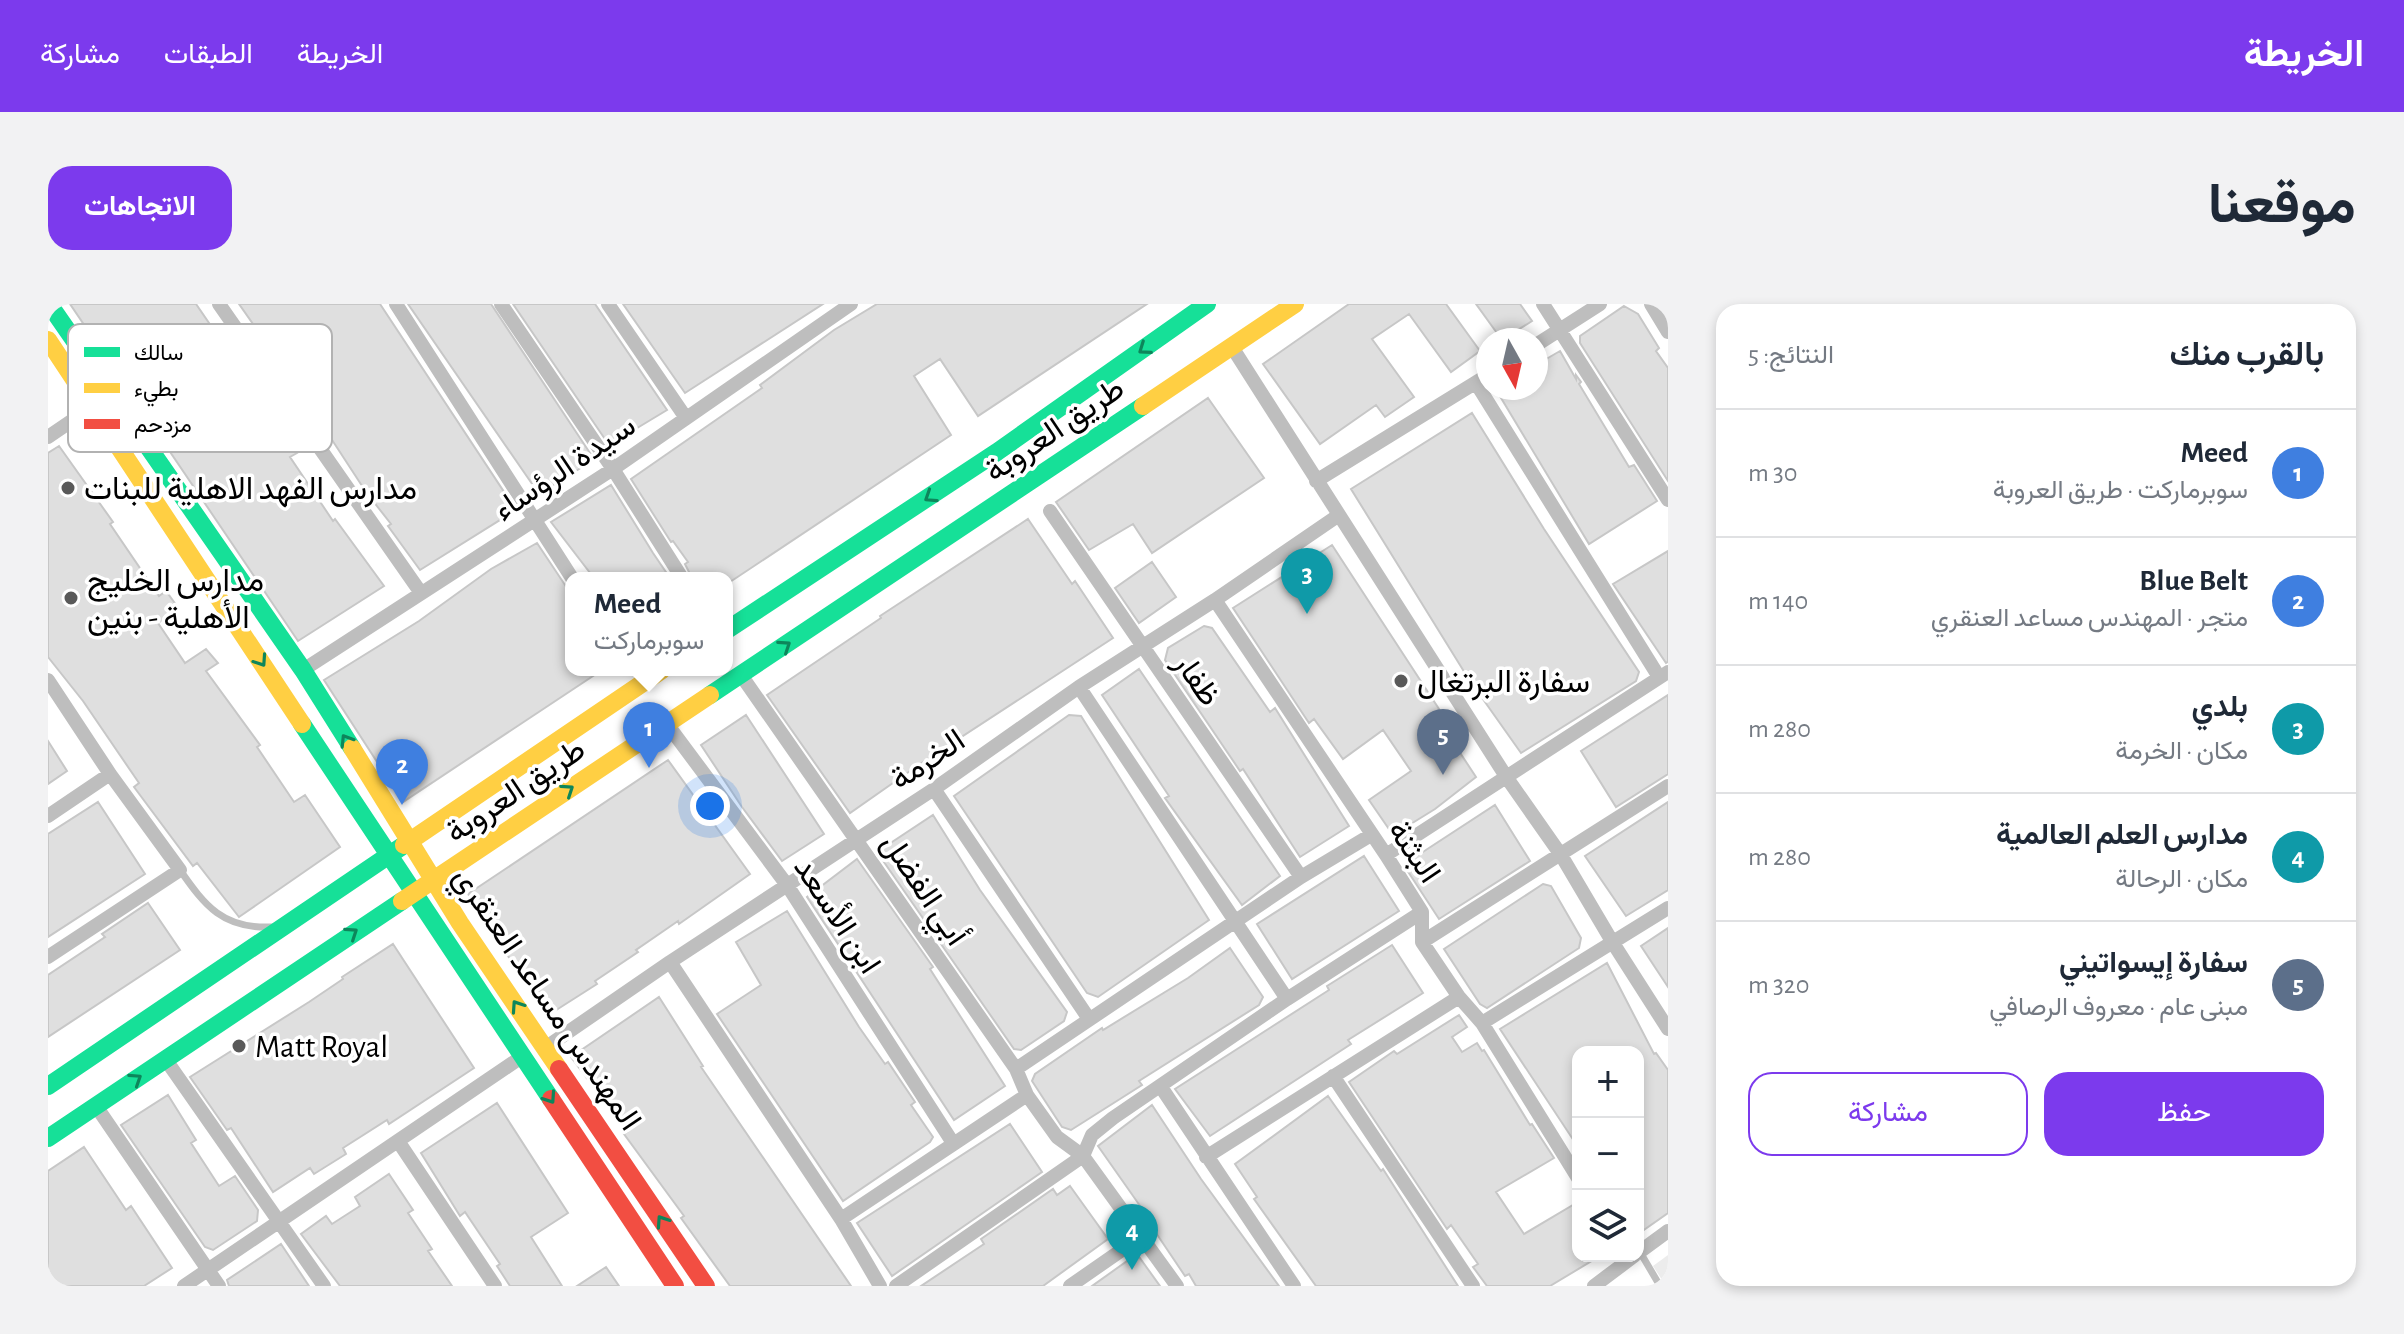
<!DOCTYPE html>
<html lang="ar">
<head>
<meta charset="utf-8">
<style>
	body { margin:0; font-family:"Alegreya Sans",Vazirmatn,sans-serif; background:#f2f2f3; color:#1f2937; direction:rtl }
	.controls { position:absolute; right:24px; bottom:24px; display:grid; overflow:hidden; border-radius:16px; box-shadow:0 4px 12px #0003 }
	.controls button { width:72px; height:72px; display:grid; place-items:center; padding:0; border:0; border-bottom:2px solid #e0e1e3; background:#fff; color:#1f2937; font:40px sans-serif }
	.compass { position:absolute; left:1428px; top:24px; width:72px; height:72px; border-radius:50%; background:#fff; box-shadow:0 4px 12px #0003; rotate:172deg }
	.you { position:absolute; left:662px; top:502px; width:28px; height:28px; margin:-20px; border:6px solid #fff; border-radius:50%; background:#1a73e8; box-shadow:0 0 0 12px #1a73e833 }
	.badge { display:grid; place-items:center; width:52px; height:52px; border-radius:50%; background:#7c3aed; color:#fff; font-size:26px; font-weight:700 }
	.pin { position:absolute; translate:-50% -66px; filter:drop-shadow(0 2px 4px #0008) }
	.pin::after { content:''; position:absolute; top:42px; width:28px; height:24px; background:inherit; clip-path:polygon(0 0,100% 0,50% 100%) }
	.popup { position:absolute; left:517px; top:268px; width:168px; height:104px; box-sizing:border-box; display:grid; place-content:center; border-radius:16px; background:#fff; filter:drop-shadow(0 2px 6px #0005); font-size:26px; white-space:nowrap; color:#747a83 }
	.popup b { font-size:30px; color:#1f2937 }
	.popup::after { content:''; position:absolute; left:50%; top:100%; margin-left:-16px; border:16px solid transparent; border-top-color:#fff }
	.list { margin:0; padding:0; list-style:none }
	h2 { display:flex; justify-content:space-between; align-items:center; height:104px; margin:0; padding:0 32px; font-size:34px }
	h2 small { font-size:26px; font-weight:400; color:#747a83 }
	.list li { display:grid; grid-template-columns:52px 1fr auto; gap:24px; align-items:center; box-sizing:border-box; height:128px; padding:0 32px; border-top:2px solid #e0e1e3 }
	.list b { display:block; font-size:30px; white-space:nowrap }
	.list p { margin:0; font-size:26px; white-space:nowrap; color:#747a83 }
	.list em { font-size:26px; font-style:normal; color:#747a83 }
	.actions { display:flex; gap:16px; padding:24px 32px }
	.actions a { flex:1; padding:18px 0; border:2px solid #7c3aed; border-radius:24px; text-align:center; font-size:28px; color:#7c3aed }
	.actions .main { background:#7c3aed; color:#fff }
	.icon { flex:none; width:44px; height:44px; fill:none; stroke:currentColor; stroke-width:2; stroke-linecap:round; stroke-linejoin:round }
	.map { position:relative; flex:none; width:1620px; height:982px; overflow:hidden; direction:ltr; border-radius:24px }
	header { display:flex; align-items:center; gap:48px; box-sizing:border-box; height:112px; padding:0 40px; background:#7c3aed; color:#fff }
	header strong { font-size:38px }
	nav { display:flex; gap:44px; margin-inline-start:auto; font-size:28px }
	.intro { display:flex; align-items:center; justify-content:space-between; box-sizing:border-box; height:192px; padding:0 48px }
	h1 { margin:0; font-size:56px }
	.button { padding:20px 36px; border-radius:24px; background:#7c3aed; color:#fff; font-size:28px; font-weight:700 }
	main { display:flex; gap:48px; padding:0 48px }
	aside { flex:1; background:#fff; border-radius:24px; box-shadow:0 4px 12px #0003 }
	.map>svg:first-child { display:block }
	.green { fill:#ececec }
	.building { fill:#dfdfdf; stroke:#c7c7c7; stroke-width:2 }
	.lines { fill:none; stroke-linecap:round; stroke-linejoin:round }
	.lane { stroke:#bebebe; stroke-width:7 }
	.street { stroke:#bebebe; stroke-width:14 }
	.fast { stroke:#16e098; stroke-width:18 }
	.slow { stroke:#ffcf43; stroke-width:18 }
	.jam { stroke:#f24e42; stroke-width:18 }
	.oneway { stroke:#0d865b }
	.poi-dot { fill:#595959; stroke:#fff; stroke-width:3 }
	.labels { text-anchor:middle; stroke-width:7; stroke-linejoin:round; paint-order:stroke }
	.street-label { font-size:32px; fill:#000; stroke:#fff }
	.poi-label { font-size:32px; fill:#000; stroke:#fff; text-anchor:start }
	.key { fill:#fff; stroke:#b2b2b2; stroke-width:2 }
	.key-label { font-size:22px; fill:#000 }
</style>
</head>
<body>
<header>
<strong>الخريطة</strong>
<nav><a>الخريطة</a><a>الطبقات</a><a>مشاركة</a></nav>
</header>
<div class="intro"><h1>موقعنا</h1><a class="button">الاتجاهات</a></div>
<main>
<aside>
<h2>بالقرب منك<small>النتائج: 5</small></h2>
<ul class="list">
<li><span class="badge" style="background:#3f7fe0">1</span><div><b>Meed</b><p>سوبرماركت · طريق العروبة</p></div><em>30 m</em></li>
<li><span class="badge" style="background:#3f7fe0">2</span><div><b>Blue Belt</b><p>متجر · المهندس مساعد العنقري</p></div><em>140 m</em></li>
<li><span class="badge" style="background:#0f9aa8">3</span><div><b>بلدي</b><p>مكان · الخرمة</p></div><em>280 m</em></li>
<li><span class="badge" style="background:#0f9aa8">4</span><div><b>مدارس العلم العالمية</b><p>مكان · الرحالة</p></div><em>280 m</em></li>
<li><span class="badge" style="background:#5c6f8a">5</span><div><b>سفارة إيسواتيني</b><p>مبنى عام · معروف الرصافي</p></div><em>320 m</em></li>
</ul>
<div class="actions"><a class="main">حفظ</a><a>مشاركة</a></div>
</aside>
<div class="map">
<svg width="1620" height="982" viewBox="0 0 1620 982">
	<rect width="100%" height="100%" fill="#fff"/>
	<path class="green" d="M1620,951V982H1618L1605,962Z"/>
	<path class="building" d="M22,0H148L211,92L209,93L249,149L242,153L285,217L287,215L336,282L250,337Z
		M191,0H332L468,206L372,266L340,222L343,220L318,188L258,96Z
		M360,0H443L544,152L542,153L544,157L491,190Z
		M465,0H547L619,106L561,141Z
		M575,0H775L637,89Z
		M829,0H1099L930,112L892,55L866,72L903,131L679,280V274H644L637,260L640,258L625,237L623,238L583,175L714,84L712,81L786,26Z
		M1301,0H1398L1432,47L1403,68L1361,10L1324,35L1366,93L1337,113L1328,101L1272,140L1215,60Z
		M1428,0H1472L1484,17L1454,36Z
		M1576,2L1590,10L1611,44L1608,47L1620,64V177L1532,39V32Z
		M1512,47L1528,75V71L1533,78L1531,80L1581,163L1586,161L1609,197L1541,240L1447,84H1488V61Z
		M1160,94L1216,174L1104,249L1085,220L1041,246L1008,198Z
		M1424,109L1496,225L1591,368L1588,377L1473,449L1420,374L1303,185Z
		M11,142L65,218L62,220L111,292L118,287L131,305L110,319L137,359L158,345L170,359L158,367L212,441L209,443L246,498L257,491L292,543L191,613L149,559L145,562L86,483L91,479L35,397L0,353V149Z
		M563,181L605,249L622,274H546L503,218Z
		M980,215L1024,280L1027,277L1065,334L872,460L802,509L719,391L833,314L832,312Z
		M489,239L523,290V366H554L355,498L276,376L371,317L443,265Z
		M1284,241L1408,431L1403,435L1428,473L1387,505L1345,531L1321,496L1363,467L1335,426L1295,455L1266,415L1261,419L1185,304Z
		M1620,247V358L1618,359L1565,280Z
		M1104,258L1128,293L1091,319L1067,284Z
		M1156,322L1164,324L1222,408L1227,404L1301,522L1252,553L1195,465L1192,467L1117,356L1120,344Z
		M1091,365L1232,572L1194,601L1117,494L1121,492L1054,391Z
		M1620,391V470L1568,503L1533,447Z
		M698,411L776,530L734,557L694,503L653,441Z
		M1021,411L1033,412L1161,616L1050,693L1039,689L906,492Z
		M0,437L19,467L0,480Z
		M620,456L702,570L631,620L630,617L588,646L590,648L547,677L549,680L502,710L444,630L448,627L420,590Z
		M50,498L97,570L0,633V530Z
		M1620,498V586L1578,612L1537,552Z
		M1447,501L1482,557L1391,615L1359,566L1361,557Z
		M885,511L932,586L1019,708L1016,717L973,746L966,745L829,548Z
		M1316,552L1351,607L1244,675L1209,620Z
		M809,555L885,663L882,665L957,782L906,816L759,593Z
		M1495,580L1503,582L1533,634L1531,644L1439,704L1432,700L1396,645Z
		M100,599L132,646L0,733V671L57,633L54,630Z
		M739,607L811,723L837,760L840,758L867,798L863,801L885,833L882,838L795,897L669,710L713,681L688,638Z
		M1620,624V683L1593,642Z
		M345,640L426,764L341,820L339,816L295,844L298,850L266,870L262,864L225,888L183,824L179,826L142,773L261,698L295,675L294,673Z
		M1344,641L1375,689L1300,736L1303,740L1162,832L1127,785L1281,686L1279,682Z
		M1182,644L1215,693L1211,701L1091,777L1094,781L1023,826L1014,823L984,777L987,770L1054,724L1055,726L1140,674Z
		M1559,659L1606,750L1608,749L1620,766V909L1590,930V748H1530V843L1452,725Z
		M611,693L655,762L653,763L803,982H682L633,914L636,912L576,830L579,828L523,753Z
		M1411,711L1419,723L1404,733L1414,748L1429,739L1434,747L1436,746L1482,821L1484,820L1506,854L1448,888L1476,930L1530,898V952H1552L1502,982H1439L1425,963L1430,960L1403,921L1399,925L1301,778L1346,747L1349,750Z
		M120,791L148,836L143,839L171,882L187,872L210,906L209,917L165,946L157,943L73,821Z
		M1280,792L1333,867L1335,865L1410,982H1268L1206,895L1209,893L1187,860Z
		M449,799L520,909L483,933L514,982H462L449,962L452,960L417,908L412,912L373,849Z
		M1104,801L1153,875L1231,982H1148L1141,970L1137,972L1100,917L1102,916L1050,842Z
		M962,820L994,868L844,972L809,919Z
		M36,843L78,906L83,902L124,964L96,982H0V867Z
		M341,870L365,906L360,909L384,945L380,947L404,982H292L253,930L278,912L284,920L312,902L307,893Z
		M1022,882L1060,935L995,982H873L936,940L933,935L1005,885L1009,891Z
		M233,940L261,982H181L179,976Z
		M1089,950L1112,982H1044Z
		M558,963L571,982H529Z"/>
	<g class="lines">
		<path class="lane" d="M132,566C157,602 175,625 223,623
			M1592,948L1612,982"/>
		<path class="street" d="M171,0L373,289
			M348,0L524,274
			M453,0L565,165L634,274
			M560,0L638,114
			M1495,0L1620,196
			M1603,0L1620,28
			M1488,41L1552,0
			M1184,43L1459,474L1513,551L1565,639L1620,725
			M1428,79L1611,373
			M0,133L44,103
			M1268,177L1440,71
			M1002,207L1253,573
			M1167,296L1338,551L1374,608V638L1411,693L1434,719L1530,874
			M255,366L565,165L803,0
			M693,371L968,765L979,791L1009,833L1035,852L1129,982
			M0,376L62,470L132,566L0,653
			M1031,383L1239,695
			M619,420L739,581L905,839
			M886,485L1041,715
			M0,512L62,470
			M1338,551L1620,368
			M1374,638L1620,482
			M622,658L793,915L832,982
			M1434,719L1620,604
			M497,744L622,658L886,485L1031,383L1167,296L1291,211
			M118,756L276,982
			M968,765L1253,573L1323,531
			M1285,772L1425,982
			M1113,783L1246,982
			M48,802L171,982
			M350,837L447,982
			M1158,853L1411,693
			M793,915L979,791
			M1590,949L1620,927
			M136,982L475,752
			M848,982L1035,852L1044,831L1065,814L1239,695L1374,608
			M1022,982L1094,932
			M1546,982L1586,952"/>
		<path class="fast" d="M1,0L255,366L304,444
			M679,326L949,148L1159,0
			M662,391L1095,102
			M254,420L503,795
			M0,782L356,541
			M0,834L354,597"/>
		<path class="slow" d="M0,36L254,420
			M1095,102L1247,0
			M304,444L412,619L511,765
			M356,541L614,366
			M354,597L662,391"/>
		<path class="jam" d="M511,765L658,982
			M503,795L627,982"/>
	</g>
	<defs><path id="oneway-chevron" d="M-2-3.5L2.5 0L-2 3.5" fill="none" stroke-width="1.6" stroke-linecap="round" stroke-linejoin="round" transform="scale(2)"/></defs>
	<g class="oneway">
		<use href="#oneway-chevron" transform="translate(1096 45) rotate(145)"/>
		<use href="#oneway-chevron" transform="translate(882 193) rotate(147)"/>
		<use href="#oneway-chevron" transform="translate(737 342) rotate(-34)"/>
		<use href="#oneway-chevron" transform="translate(213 357) rotate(56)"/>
		<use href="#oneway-chevron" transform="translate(298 436) rotate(-122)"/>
		<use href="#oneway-chevron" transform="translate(520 486) rotate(-34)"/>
		<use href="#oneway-chevron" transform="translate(304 629) rotate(-34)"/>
		<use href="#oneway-chevron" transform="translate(469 702) rotate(-124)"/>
		<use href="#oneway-chevron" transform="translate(88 775) rotate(-33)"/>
		<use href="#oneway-chevron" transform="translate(502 794) rotate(56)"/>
		<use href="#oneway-chevron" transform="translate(614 917) rotate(-124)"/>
	</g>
	<g class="poi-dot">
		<circle cx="20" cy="184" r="8"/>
		<circle cx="23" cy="294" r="8"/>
		<circle cx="1353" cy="377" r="8"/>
		<circle cx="191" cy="742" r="8"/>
	</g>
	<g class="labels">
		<g class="street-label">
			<text transform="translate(1006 125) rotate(-34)" y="11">طريق العروبة</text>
			<text transform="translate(516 163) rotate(-34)" y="11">سيدة الرؤساء</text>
			<text transform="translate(1150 375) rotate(55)" y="11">ظفار</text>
			<text transform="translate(879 455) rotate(-34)" y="11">الخرمة</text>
			<text transform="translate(467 486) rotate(-34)" y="11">طريق العروبة</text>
			<text transform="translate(1367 547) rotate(56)" y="11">البثنة</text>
			<text transform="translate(877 585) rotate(56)" y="11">أبي الفضل</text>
			<text transform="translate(790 611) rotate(57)" y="11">ابن الأسعد</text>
			<text transform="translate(500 694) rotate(56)" y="11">المهندس مساعد العنقري</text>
		</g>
		<g class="poi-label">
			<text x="36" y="195">مدارس الفهد الاهلية للبنات</text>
			<text x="39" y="287">مدارس الخليج<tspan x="39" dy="37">الأهلية - بنين</tspan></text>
			<text x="1369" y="388">سفارة البرتغال</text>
			<text x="207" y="753">Matt Royal</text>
		</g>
	</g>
	<rect x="20" y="20" width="264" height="128" rx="12" class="key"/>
	<rect x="36" y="43" width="36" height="10" fill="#16e098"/>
	<rect x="36" y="79" width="36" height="10" fill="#ffcf43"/>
	<rect x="36" y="115" width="36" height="10" fill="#f24e42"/>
	<g class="key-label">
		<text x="86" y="56">سالك</text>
		<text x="86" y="92">بطيء</text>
		<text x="86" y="128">مزدحم</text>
	</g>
</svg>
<div class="controls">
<button>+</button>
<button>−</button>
<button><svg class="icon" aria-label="layers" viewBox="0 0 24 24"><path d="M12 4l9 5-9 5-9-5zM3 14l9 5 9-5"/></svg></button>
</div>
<svg class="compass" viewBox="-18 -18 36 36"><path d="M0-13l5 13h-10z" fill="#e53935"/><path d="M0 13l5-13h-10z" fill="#747a83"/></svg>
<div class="you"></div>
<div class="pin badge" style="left:601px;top:464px;background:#3f7fe0">1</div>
<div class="popup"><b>Meed</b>سوبرماركت</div>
<div class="pin badge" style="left:354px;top:501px;background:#3f7fe0">2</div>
<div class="pin badge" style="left:1259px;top:310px;background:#0f9aa8">3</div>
<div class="pin badge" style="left:1084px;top:966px;background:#0f9aa8">4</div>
<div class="pin badge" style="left:1395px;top:471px;background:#5c6f8a">5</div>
</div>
</main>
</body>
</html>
